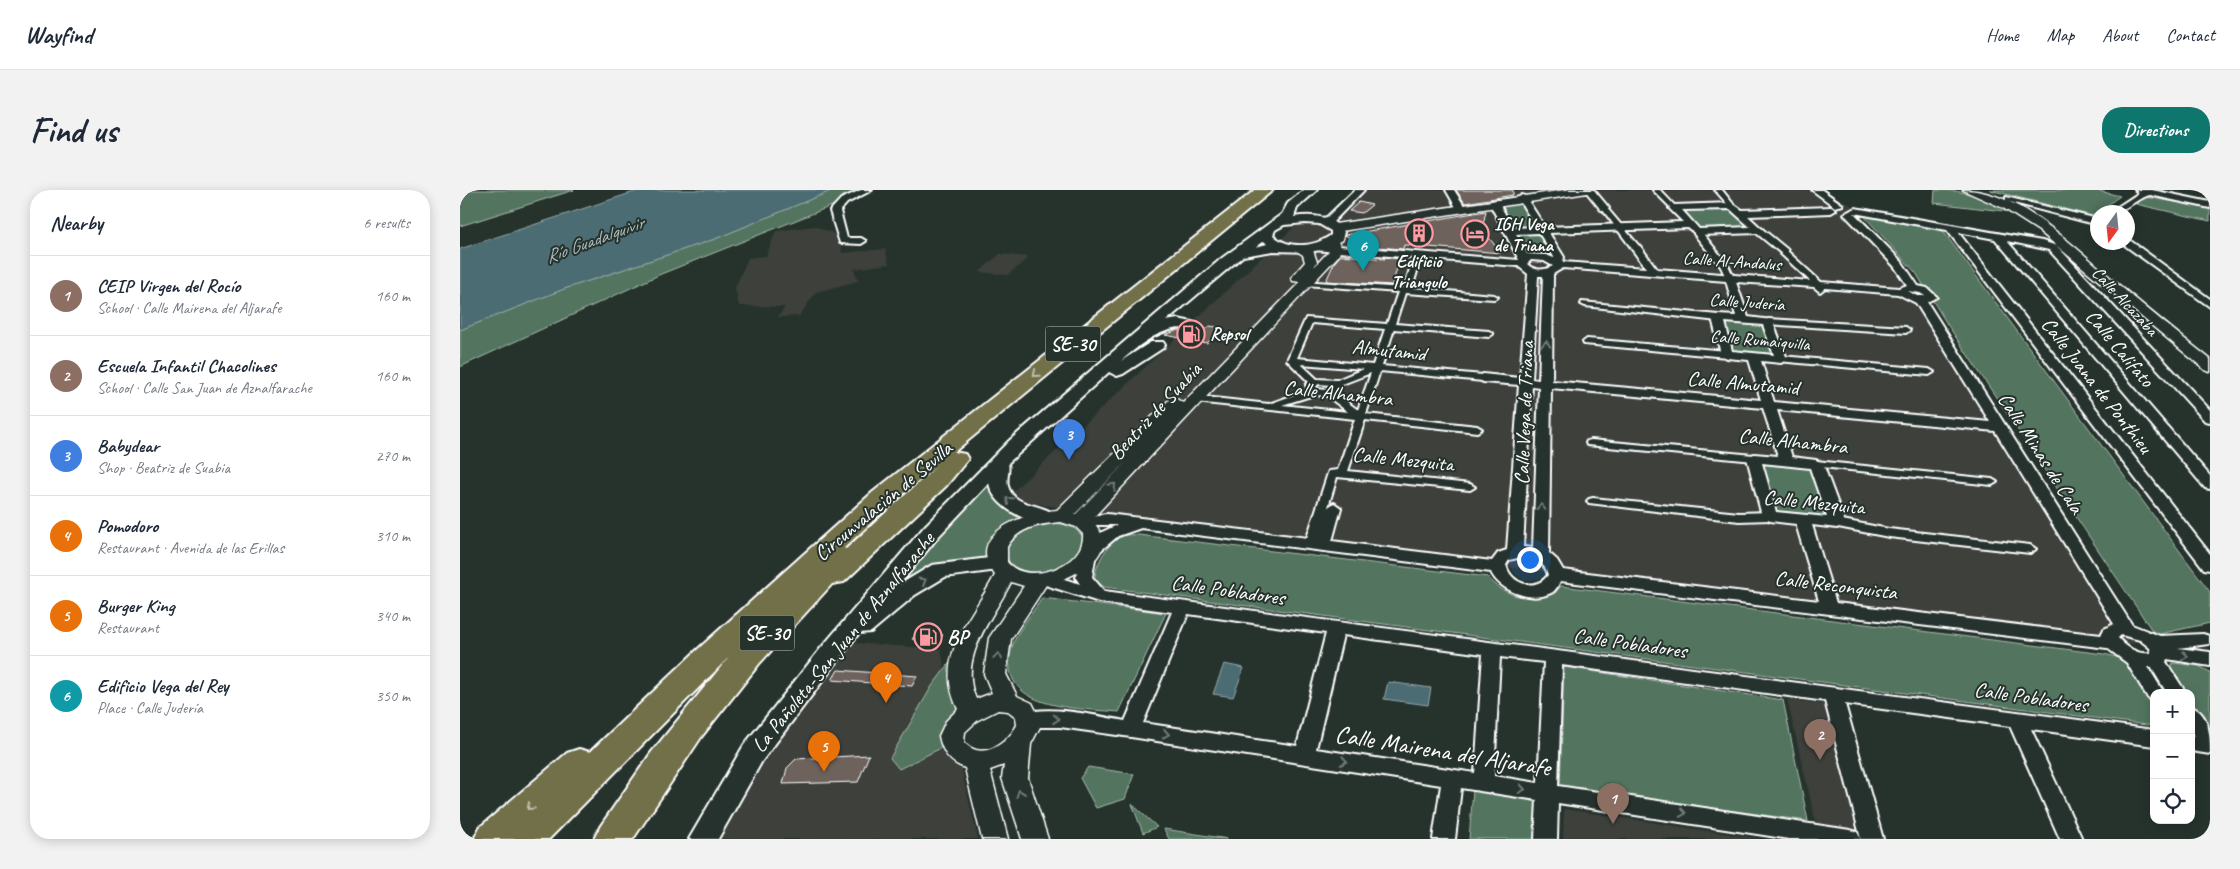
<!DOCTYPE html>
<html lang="en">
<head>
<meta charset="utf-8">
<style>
	body { margin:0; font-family:Caveat,sans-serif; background:#f2f2f3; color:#1f2937 }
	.controls { position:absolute; right:15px; bottom:15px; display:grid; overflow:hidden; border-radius:10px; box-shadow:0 2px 12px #0003 }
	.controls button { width:45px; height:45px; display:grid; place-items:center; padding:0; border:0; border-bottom:1px solid #e0e1e3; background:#fff; color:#1f2937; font:25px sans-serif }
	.compass { position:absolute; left:1630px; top:15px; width:45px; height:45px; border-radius:50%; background:#fff; box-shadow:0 2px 12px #0003; rotate:195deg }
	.you { position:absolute; left:1069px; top:369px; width:18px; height:18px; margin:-12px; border:4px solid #fff; border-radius:50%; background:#1a73e8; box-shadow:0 0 0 8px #1a73e833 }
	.badge { display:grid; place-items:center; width:32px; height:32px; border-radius:50%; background:#0f766e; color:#fff; font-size:16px; font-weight:700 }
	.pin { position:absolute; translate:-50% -41px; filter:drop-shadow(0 1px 2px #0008) }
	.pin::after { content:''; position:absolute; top:26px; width:18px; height:15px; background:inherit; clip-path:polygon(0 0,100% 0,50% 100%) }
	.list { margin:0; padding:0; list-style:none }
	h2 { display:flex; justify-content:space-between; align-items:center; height:65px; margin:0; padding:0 20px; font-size:21px }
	h2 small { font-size:16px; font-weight:400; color:#747a83 }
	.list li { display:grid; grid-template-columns:32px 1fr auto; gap:15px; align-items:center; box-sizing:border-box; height:80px; padding:0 20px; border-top:1px solid #e0e1e3 }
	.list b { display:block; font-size:19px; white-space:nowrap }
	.list p { margin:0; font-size:16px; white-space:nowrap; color:#747a83 }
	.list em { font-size:16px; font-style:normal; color:#747a83 }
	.icon { flex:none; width:28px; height:28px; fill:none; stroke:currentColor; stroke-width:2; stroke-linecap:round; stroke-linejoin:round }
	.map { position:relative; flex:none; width:1750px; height:649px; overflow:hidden; border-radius:20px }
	header { display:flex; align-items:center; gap:30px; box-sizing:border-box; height:70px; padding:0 25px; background:#fff; border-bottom:1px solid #e0e1e3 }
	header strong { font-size:24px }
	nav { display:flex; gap:28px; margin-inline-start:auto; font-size:18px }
	.intro { display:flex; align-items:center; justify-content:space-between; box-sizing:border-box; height:120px; padding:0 30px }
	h1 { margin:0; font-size:35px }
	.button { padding:12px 22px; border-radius:20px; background:#0f766e; color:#fff; font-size:18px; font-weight:700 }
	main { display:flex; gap:30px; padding:0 30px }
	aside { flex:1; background:#fff; border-radius:20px; box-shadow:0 2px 12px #0003 }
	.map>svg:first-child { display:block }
	.built { fill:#3c413b }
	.green { fill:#53745e; stroke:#a9baae }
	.water { fill:#4c6c73; stroke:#94a7ab }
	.building { fill:#6e625d; stroke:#fff }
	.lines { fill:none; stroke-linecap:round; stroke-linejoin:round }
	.pedestrian-casing { stroke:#fff; stroke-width:4 }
	.minor-casing { stroke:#fff; stroke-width:4 }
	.tertiary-casing { stroke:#fff; stroke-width:3 }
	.secondary-casing { stroke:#fff; stroke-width:4 }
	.motorway-casing { stroke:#fff; stroke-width:4 }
	.pedestrian { fill:#26332d; fill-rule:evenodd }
	.minor { fill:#26332d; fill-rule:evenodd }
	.tertiary { fill:#26332d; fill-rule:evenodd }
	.secondary { fill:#26332d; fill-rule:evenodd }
	.motorway { fill:#71704a; fill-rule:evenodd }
	.oneway { stroke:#727a76 }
	.oneway2 { stroke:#bfbfae }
	.labels { text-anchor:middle; stroke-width:4; stroke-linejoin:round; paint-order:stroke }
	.far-poi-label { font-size:18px; font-weight:bold; fill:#fff; stroke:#26332d; text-anchor:start }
	.far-street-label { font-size:18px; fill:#fff; stroke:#26332d }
	.far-water-label { font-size:19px; font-style:italic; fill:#aebdc0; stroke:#26332d }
	.shield { fill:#26332d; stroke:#bec2c0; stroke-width:1 }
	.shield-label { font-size:20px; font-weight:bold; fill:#fff }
	.street-label { font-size:21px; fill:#fff; stroke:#26332d }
	.poi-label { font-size:21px; font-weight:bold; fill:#fff; stroke:#26332d; text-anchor:start }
	.near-street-label { font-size:25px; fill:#fff; stroke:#26332d }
</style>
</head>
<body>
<header>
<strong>Wayfind</strong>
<nav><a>Home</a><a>Map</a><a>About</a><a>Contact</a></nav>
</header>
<div class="intro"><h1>Find us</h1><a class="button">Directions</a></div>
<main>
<aside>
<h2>Nearby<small>6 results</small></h2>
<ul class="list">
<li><span class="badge" style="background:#8d6e63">1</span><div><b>CEIP Virgen del Rocío</b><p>School · Calle Mairena del Aljarafe</p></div><em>160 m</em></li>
<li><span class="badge" style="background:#8d6e63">2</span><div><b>Escuela Infantil Chacolines</b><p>School · Calle San Juan de Aznalfarache</p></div><em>160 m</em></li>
<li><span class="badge" style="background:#3f7fe0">3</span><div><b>Babydear</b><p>Shop · Beatriz de Suabia</p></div><em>270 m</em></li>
<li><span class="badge" style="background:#e8710a">4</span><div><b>Pomodoro</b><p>Restaurant · Avenida de las Erillas</p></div><em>310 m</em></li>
<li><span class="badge" style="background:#e8710a">5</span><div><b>Burger King</b><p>Restaurant</p></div><em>340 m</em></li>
<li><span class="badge" style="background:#0f9aa8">6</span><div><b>Edificio Vega del Rey</b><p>Place · Calle Judería</p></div><em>350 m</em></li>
</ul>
</aside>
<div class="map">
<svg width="1750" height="649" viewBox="0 0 1750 649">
	<rect width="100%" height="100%" fill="#26332d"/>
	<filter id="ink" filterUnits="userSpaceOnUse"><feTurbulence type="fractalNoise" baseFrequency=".02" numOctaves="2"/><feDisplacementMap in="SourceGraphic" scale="10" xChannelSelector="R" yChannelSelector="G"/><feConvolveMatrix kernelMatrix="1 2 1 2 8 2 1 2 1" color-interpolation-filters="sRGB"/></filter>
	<g filter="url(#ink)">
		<path class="built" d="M903,0H1364L1398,19L1468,124L1675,454L745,340L545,309L835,36L873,31Z
			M355,36L380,46L382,63L425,59L429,74L394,79L398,91L356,102L339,126L318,127L325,117L279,116L275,98L288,68L306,66L316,41Z
			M540,64L569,67L548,85L519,82Z
			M394,453L481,459L504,591L518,649H254L316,552L356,495Z
			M1327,509L1364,514L1398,640L1356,633Z
			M1104,619L1302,649H1103Z"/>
		<path class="green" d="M0,0H114L0,36Z
			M373,0H406L384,11L201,84L0,177V140L104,99L255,49Z
			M1475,0C1509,0 1523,8 1553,22L1474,13Z
			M1530,0H1635L1660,6L1632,26Z
			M1686,7L1750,18V31L1676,14Z
			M1059,12L1076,39H1054L1040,15Z
			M1270,18L1293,39L1240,41L1220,19Z
			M1404,26L1483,41L1750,402V433L1695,445L1487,134L1456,83Z
			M1077,41L1095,67L1069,65L1055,42Z
			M1262,129L1305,132L1317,167L1272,163Z
			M1299,271L1352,276L1371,329L1314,323Z
			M529,289C536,315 544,315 566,327L529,358L523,370L478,377L398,436Z
			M591,333C606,334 617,336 624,350C622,354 621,360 619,365C609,382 570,387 555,377C550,374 547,369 547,364C546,343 575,336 591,333Z
			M679,345L1028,387C1046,408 1068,411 1094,404L1101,396L1644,464L1656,467L1667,474L1694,518V536L644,397L635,390C634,376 648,351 663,346C667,344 674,345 679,345Z
			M582,408L706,423L659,522C619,518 534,521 552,457C556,442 574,421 582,408Z
			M495,466L497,522L485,556L439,579L430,568L472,496Z
			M1713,473L1739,476L1750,482V545L1731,513V503H1725L1710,477Z
			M1104,477L1323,510L1348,631L1100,597Z
			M628,577L674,584L665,609L636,618L620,588Z
			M1013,600L1079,612L1077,649H1009Z
			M672,614L697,637L683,643Z
			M704,639L768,649H709Z"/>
		<path class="water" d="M180,0H373L255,49L104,99L0,140V59Z
			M764,474L784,478L773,507L753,504Z
			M928,492L971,498L968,515L924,509Z"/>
		<path class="building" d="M996,0H1053V5L1005,13Z
			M899,12L912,15L902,23L889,21Z
			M1026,21L1022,39L1041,63L944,55L943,59L904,56L885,45Z
			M881,65L925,69L923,67L940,69L932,95L866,91L874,73Z
			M750,136L762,138L747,153L705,145L718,140L743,142Z
			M460,440L483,445L475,454L452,449Z
			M378,480L457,486L452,496L372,490Z
			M409,565L398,592L323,594L327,578L336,569Z"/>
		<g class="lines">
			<g class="pedestrian-casing">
				<path id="pedestrian" d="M1193,0H1200L1216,17V19H1212Z
					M1255,0H1262L1274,15V17H1270Z
					M1142,17H1146L1179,56V60H1173L1142,19Z
					M1295,38H1301L1328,60V64H1322L1295,42Z
					M1234,40H1240L1268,75L1274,88L1273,90H1267L1261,77L1234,44Z
					M955,63L962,65L952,98L1034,105L1038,107L1034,109L945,103L935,134L1029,141L1033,144L1029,147L934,139L922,176L1023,185L1028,188L1023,191L920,181L906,224L1017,236L1022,239L1017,242L905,230L888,281L1010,294L1015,297L1010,300L877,287L857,354L855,357H847L845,354L868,283L869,281L878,280L895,229L735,212L730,209L735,206L809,214L848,200L846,195L849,192L827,170L846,128L927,134L938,102L845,95H842V91L944,98ZM852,133L925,139L913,175L837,168ZM841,174L903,179L877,190L857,189ZM911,183L898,220L875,203L881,197L880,195ZM859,194L870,195L871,197L867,200L857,199L856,196ZM854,205L867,206L888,222L822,215Z
					M1122,112L1258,125L1262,128L1258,131L1125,116L1121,114Z
					M1308,129L1446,137L1450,140L1446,143L1305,134L1304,132Z
					M1127,149L1267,161L1271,164L1267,167L1124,154L1123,152Z
					M1321,166L1469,179L1474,182L1469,185L1318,171L1316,169Z
					M1131,250L1294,265L1299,268L1294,271L1127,255L1126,253L1127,251Z
					M1356,271L1532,289L1537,292L1532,295L1352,276L1351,274L1352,272Z
					M1133,308L1279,323L1310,322L1316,326L1310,330L1279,331L1129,313L1127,311L1129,309Z
					M1377,329L1429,339L1570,355L1576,359L1570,363L1429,347L1373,336L1371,333Z"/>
			</g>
			<g class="minor-casing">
				<path id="minor" d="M401,0H412L387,13L380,21L387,48H401L406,51L401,54L380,53L370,21L381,9Z
					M895,0H904L873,32L858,33V29L867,27Z
					M986,0H994L1005,17L1003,19H997Z
					M1125,0H1134L1149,18L1147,20H1141Z
					M1352,0H1362L1383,15L1375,17Z
					M1675,0H1692L1750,12V18L1690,5C1675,9 1665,22 1650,22L1679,3Z
					M1062,5L1065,6L1085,37L1223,32L1209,18L1214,15L1272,13L1282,20L1371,17L1376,20L1371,23L1288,26L1303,40L1298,43L1237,45L1228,38L1089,43L1104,67L1103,72L1186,78L1171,58L1176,55L1180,56L1197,79L1350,91L1321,64V60L1325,59L1361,92L1439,98L1447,95L1434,76L1384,24L1395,18L1582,51L1597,56L1750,220V232L1745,231L1589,60L1547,51L1750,286V299L1745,298L1535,49L1498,42L1750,364V380L1744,379L1487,40L1394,23L1442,72L1458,96L1467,98L1477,107L1467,112L1672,435L1700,446L1743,444L1749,446V454L1718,458L1750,462V476L1707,469L1706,472L1726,503H1707L1691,477H1688L1704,503H1694V510L1688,508L1667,473L1647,458L1100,391C1099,394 1096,399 1094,401C1075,415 1039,401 1031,382L681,338L658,346L639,362H627L625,358L642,342L657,335H617L614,332L622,327L647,324L857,349L867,318L874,313L881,318L872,351L1032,371L1038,363L1047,360L1059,195L1023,192L1017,188L1023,184L1060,188L1068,84L1058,76L853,60L848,57L853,54L1059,70L1029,12L1037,10L1053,38L1076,37L1058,8ZM1270,19L1290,37L1239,39L1222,20ZM1079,43L1094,67V68L1086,65L1067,64L1056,44ZM1071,70L1084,71L1093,76C1084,81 1074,81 1067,74ZM1103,78L1266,91L1276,126L1258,125L1252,128L1261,164L1267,168L1289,170L1301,210L1092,191L1093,84ZM1078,86H1083L1079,190L1072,189ZM1276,92L1354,97L1360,102L1365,98L1438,104L1456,113L1530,232L1314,212L1301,171L1321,173L1327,169L1312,130L1288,127ZM1448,101L1460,103L1465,106H1457ZM1265,132L1303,135L1314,165L1272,161ZM1072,196L1079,197L1073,358L1063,357ZM1091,198L1303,218L1318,266L1294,264L1287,268L1302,326L1310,331L1336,334L1359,411L1103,380L1097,370L1089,363ZM1317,220L1535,241L1654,434L1644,439L1641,445L1376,413L1352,335L1377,338L1385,333L1363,274L1356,270L1332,267ZM1302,273L1350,278L1367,327L1316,322ZM1062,367C1074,368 1085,372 1088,385C1076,402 1051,395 1046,375L1049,370ZM1661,445L1680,450L1690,458L1691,463C1678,465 1667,458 1658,448Z
					M1546,7L1638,29V35L1546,11Z
					M1668,49L1750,109V117L1663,54L1661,52H1668Z
					M627,364L633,365L635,369L632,387L644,401L1694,540V556L1571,539L1622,649H1600L1550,536L1385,514L1423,649H1401L1365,511L1102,475L1098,596L1390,640L1397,642L1401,649H1329L1098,613L1097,649H1075L1077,610L1001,598L995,649H973L981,595L671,547L600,537H568L561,534L559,529L561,524C590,514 636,526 665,531L712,422L639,412L579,393L577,389L579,385L585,383L620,394L616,388L621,365ZM728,424L866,443L837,556L683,533ZM883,445L1023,464L1015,583L856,559ZM1040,467L1084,472L1078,593L1034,586Z
					M1731,517C1750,523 1750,547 1750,564L1731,561V545L1735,546L1731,540Z"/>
			</g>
			<g class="tertiary-casing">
				<path id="tertiary" d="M1105,0H1132L1127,3L875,42L869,38L875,34Z
					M1503,0C1560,0 1617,60 1659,95C1689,120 1719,145 1750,169V182L1745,180L1579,41L1543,18Z
					M872,47L876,48L881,57L879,65L631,330C666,364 614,387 586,395L551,449L546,484L557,506L572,513L580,529L581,535L571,554L568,588L588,649H562L542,588L544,575L530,580L548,649H522L505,578C490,573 482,562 479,546L486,531L498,519C472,466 512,429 535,385C503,343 565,323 597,320L709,210L715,208L723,213L840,92L833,91L831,88L845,72L843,65L832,58L834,55H842L853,60L857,72L854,77L869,61L866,51ZM668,270L616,324H615ZM601,332L616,337L623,344C626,376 567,397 547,372V357C558,337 580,334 601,332ZM551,392L564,396L529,448L524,484L532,503L516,509C497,467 534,427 551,392ZM538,520L548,521L556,527L557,535C547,554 521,572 504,552L505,542L518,530Z"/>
			</g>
			<g class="secondary-casing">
				<path id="secondary" d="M844,0H857L837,18L834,27C852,24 873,26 884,42L882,50L866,58L851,62L813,61L783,66L706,131L718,129L732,132L735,135L732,138C726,140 720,137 713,139C690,145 679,156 661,171L691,152H703L705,155L703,158L663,184L657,186L649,182L548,273C550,280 546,288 548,296C554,319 587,313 596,327L593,331C571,337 533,317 529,293L478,347L439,395L472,375L537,367L545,369L548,374L545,379L485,387L455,405L411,442L399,443L302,571L258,649H229L284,555L361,458L464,337L550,250L762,68L822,24L828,13ZM845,33L859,34L871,41V45C855,57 828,60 813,45L815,40L824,35ZM804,51L807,54L796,57Z"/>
			</g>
			<g class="motorway-casing">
				<path id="motorway" d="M795,0H813L494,262L505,264L508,269L486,296L384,392L372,394L299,474L242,546L173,649H134L140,637L191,563L269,467L89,649H14L20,637L107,563L119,559L130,562L237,460L413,302ZM476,277L386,359L384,358L431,314Z"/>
			</g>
			<use href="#pedestrian" class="pedestrian"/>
			<use href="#minor" class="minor"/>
			<use href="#tertiary" class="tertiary"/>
			<use href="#secondary" class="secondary"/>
			<use href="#motorway" class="motorway"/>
		</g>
		<defs><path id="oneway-chevron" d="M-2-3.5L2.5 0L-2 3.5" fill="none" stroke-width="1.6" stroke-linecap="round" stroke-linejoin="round" transform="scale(1.25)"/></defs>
		<g class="oneway">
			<use href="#oneway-chevron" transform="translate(1086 154) rotate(-88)"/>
			<use href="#oneway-chevron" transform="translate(653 296) rotate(-47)"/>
			<use href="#oneway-chevron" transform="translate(549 310) rotate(-139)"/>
			<use href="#oneway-chevron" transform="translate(1081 317) rotate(-89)"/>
			<use href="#oneway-chevron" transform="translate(463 391) rotate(-31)"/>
			<use href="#oneway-chevron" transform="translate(538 466) rotate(-82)"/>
			<use href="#oneway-chevron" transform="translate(1725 466) rotate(8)"/>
			<use href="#oneway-chevron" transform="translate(596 529) rotate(4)"/>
			<use href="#oneway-chevron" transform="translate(706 544) rotate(9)"/>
			<use href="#oneway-chevron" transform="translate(884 571) rotate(9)"/>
			<use href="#oneway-chevron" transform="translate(1062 599) rotate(9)"/>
			<use href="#oneway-chevron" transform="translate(560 603) rotate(-109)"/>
			<use href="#oneway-chevron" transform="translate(1223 623) rotate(9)"/>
		</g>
		<g class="oneway2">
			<use href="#oneway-chevron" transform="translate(576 184) rotate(141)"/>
			<use href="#oneway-chevron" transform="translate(70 617) rotate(138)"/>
		</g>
	</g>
	<defs>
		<g id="building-ring" transform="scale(1.4375)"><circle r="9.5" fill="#26332d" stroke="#ff9aa2" stroke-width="1.5"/><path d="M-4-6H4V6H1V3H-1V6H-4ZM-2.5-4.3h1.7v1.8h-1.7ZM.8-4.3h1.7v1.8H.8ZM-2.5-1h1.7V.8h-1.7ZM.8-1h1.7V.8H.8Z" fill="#ff9aa2"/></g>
		<g id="hotel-ring" transform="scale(1.4375)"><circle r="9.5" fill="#26332d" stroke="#ff9aa2" stroke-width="1.5"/><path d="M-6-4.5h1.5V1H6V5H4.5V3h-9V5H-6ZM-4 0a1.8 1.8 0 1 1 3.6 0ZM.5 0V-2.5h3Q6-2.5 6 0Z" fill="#ff9aa2"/></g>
		<g id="fuel-ring" transform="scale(1.4375)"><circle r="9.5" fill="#26332d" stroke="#ff9aa2" stroke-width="1.5"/><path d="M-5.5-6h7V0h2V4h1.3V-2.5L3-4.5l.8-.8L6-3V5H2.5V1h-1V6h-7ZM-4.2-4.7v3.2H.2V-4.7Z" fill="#ff9aa2"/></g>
	</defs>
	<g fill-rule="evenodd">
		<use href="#building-ring" x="959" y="43"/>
		<use href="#hotel-ring" x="1015" y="44"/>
		<use href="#fuel-ring" x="731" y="144"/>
		<use href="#fuel-ring" x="468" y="447"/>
	</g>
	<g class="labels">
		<g class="far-poi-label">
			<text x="1034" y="40">IGH Vega<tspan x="1034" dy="21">de Triana</tspan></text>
			<text x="959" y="77" text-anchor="middle">Edificio<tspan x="959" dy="21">Triangulo</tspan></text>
			<text x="750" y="150">Repsol</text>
		</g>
		<g class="far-street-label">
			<text transform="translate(1272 71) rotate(4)" y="6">Calle Al-Andalus</text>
			<text transform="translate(1665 111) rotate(47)" y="6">Calle Alcazaba</text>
			<text transform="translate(1287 112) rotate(4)" y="6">Calle Judería</text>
			<text transform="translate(1300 150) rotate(5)" y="6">Calle Rumaiquilla</text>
		</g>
		<g class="far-water-label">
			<text transform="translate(134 49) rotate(-20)" y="7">Río Guadalquivir</text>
		</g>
		<g class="shield">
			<rect x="585.5" y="136.5" width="55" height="35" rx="4"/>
			<rect x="279.5" y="425.5" width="55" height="35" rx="4"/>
		</g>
		<g class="shield-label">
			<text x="613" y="161">SE-30</text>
			<text x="307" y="450">SE-30</text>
		</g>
		<g class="street-label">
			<text transform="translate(1660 158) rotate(50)" y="7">Calle Califato</text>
			<text transform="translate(929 160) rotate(6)" y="7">Almutamid</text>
			<text transform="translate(1283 193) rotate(5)" y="7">Calle Almutamid</text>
			<text transform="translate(1637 195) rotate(52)" y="7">Calle Juana de Ponthieu</text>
			<text transform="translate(878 203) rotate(6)" y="7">Calle Alhambra</text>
			<text transform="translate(695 221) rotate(-47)" y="7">Beatriz de Suabia</text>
			<text transform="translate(1064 223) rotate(-88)" y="7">Calle Vega de Triana</text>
			<text transform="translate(1333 251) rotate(6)" y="7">Calle Alhambra</text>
			<text transform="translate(1581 263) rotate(57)" y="7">Calle Minas de Cala</text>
			<text transform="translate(943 269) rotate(6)" y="7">Calle Mezquita</text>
			<text transform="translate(423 311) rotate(-40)" y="7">Circunvalación de Sevilla</text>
			<text transform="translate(1354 312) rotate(6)" y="7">Calle Mezquita</text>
			<text transform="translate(1376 395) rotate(7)" y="7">Calle Reconquista</text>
			<text transform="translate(768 400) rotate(8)" y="7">Calle Pobladores</text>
			<text transform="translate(383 452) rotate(-51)" y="7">La Pañoleta-San Juan de Aznalfarache</text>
			<text transform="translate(1170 453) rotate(8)" y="7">Calle Pobladores</text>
			<text transform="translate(1571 507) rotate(8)" y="7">Calle Pobladores</text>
		</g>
		<g class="poi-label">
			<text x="487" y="454">BP</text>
		</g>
		<g class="near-street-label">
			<text transform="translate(983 560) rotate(9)" y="9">Calle Mairena del Aljarafe</text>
		</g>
	</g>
</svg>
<div class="controls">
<button>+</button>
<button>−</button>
<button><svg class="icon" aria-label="locate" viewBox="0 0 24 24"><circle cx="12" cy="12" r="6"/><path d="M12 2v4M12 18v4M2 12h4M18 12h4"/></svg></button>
</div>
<svg class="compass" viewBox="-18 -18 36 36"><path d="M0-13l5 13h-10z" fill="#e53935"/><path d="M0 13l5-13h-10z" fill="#747a83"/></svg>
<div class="you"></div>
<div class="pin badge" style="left:1153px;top:634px;background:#8d6e63">1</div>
<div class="pin badge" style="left:1360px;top:570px;background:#8d6e63">2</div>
<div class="pin badge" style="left:609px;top:270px;background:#3f7fe0">3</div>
<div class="pin badge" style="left:426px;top:513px;background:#e8710a">4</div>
<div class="pin badge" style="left:364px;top:582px;background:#e8710a">5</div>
<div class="pin badge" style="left:903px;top:81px;background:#0f9aa8">6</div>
</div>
</main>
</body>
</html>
